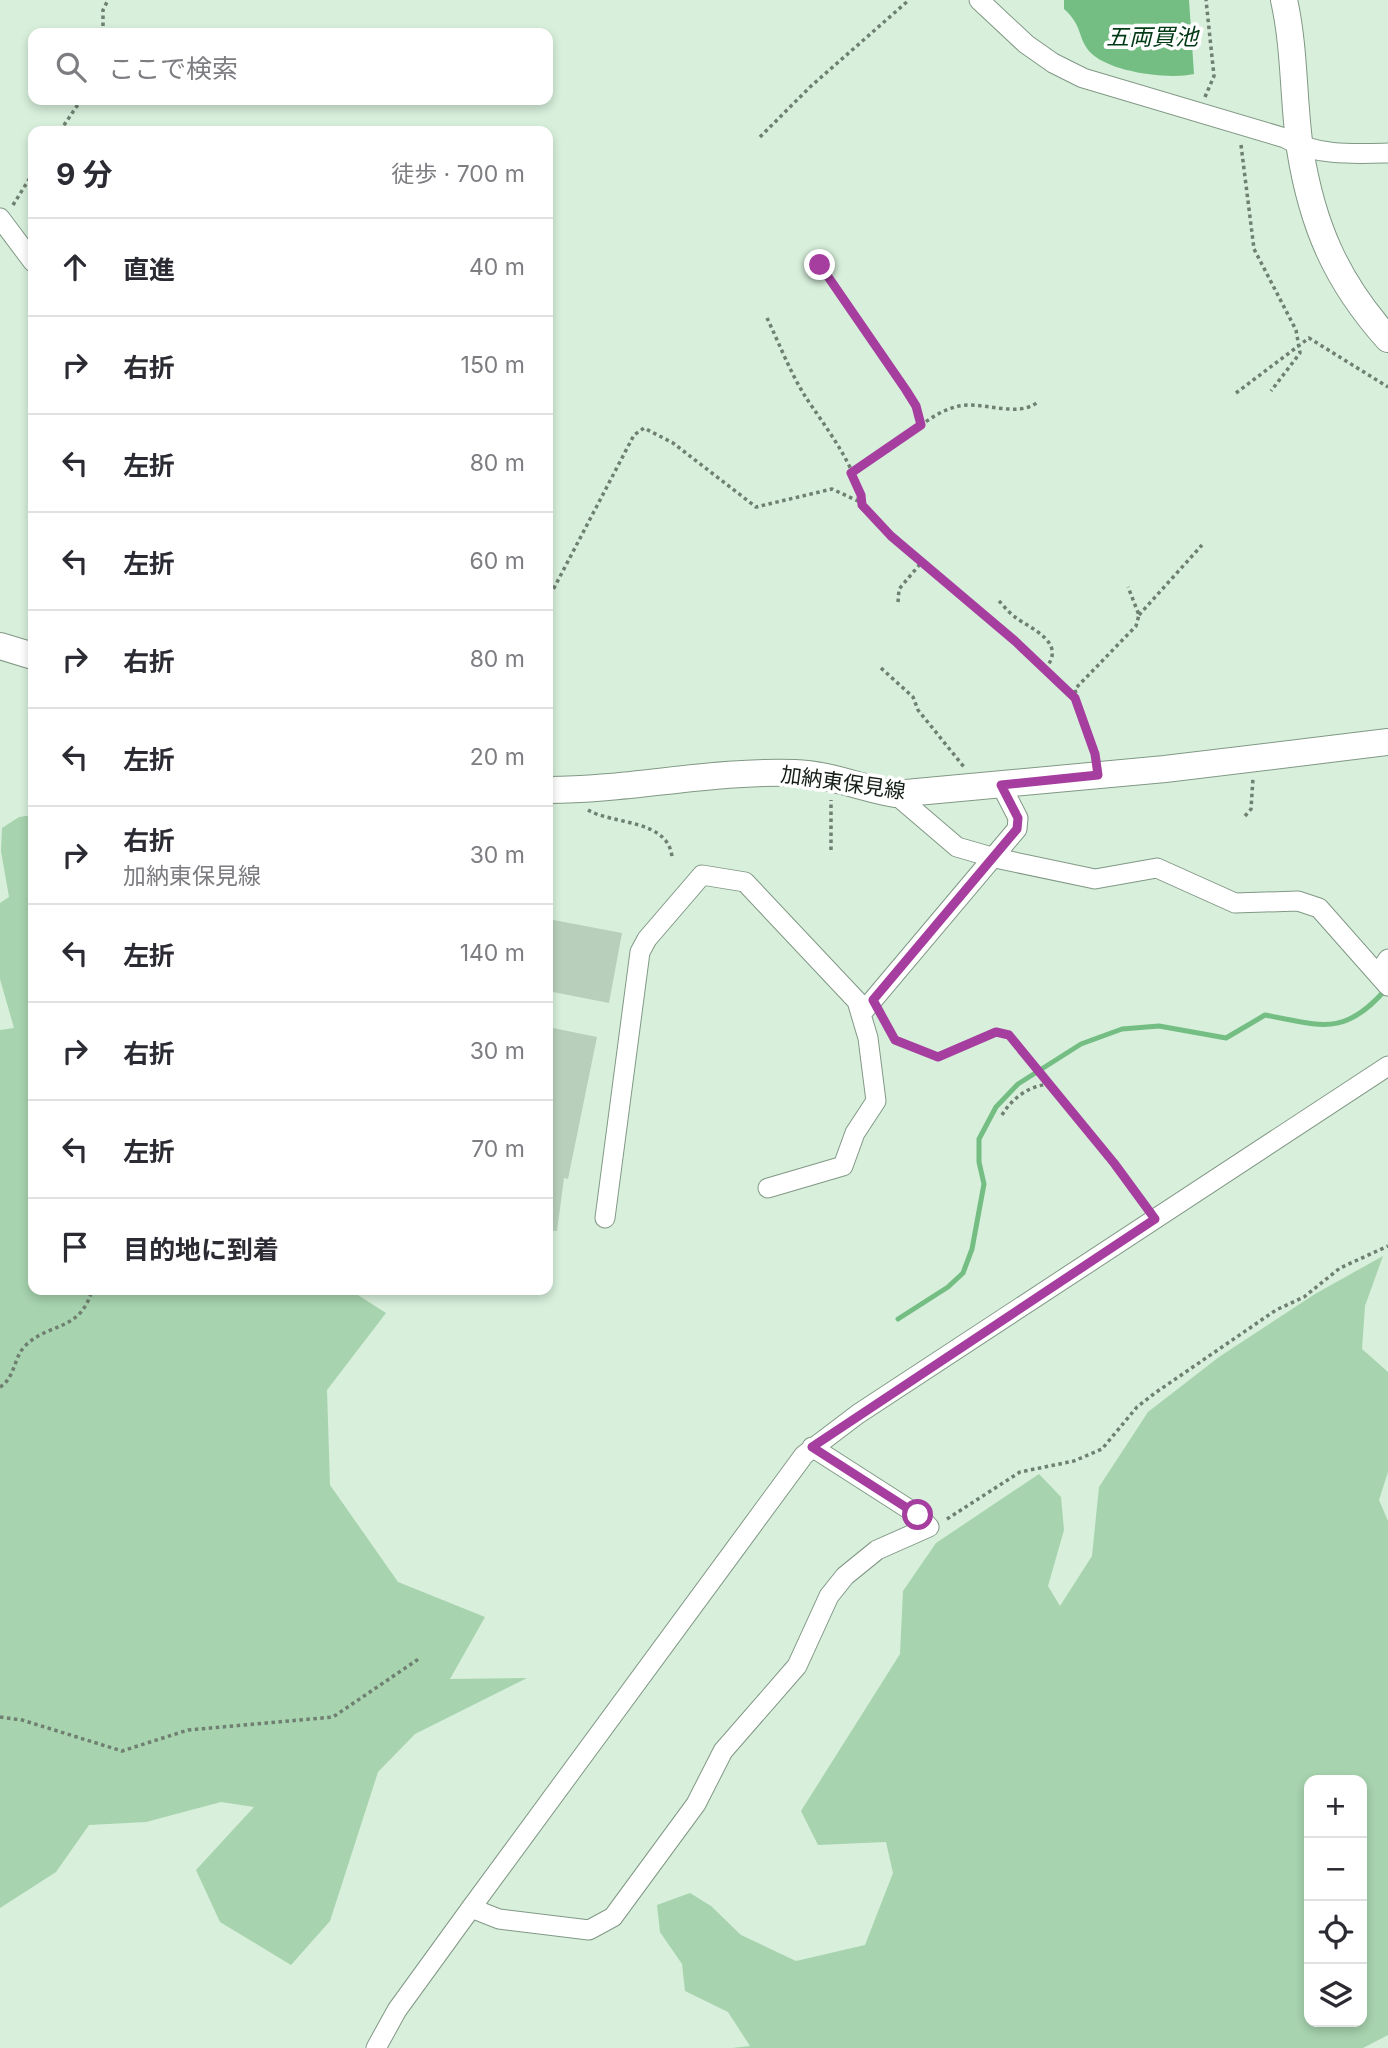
<!DOCTYPE html>
<html lang="ja">
<head>
<meta charset="utf-8">
<style>
	body { margin:0; font-family:Inter,"Noto Sans JP",sans-serif; background:#f7f7f7; color:#2b2b33 }
	.controls { position:absolute; right:21px; bottom:21px; display:grid; overflow:hidden; border-radius:14px; box-shadow:0 4px 10px #0003 }
	.controls button { width:63px; height:63px; display:grid; place-items:center; padding:0; border:0; border-bottom:2px solid #e1e1e2; background:#fff; color:#2b2b33; font:35px sans-serif }
	.stop { position:absolute; width:21px; height:21px; margin:-16px; border:5px solid #a63ea0; border-radius:50%; background:#fff }
	.stop.end { background:#a63ea0; border-color:#fff; box-shadow:0 2px 7px #0008 }
	.list { margin:0; padding:0; list-style:none }
	h2 { display:flex; justify-content:space-between; align-items:center; height:91px; margin:0; padding:0 28px; font-size:30px }
	h2 small { font-size:23px; font-weight:400; color:#7c7c81 }
	.list li { display:grid; grid-template-columns:46px 1fr auto; gap:21px; align-items:center; box-sizing:border-box; height:98px; padding:0 28px; border-top:2px solid #e1e1e2 }
	.list b { display:block; font-size:26px; white-space:nowrap }
	.list p { margin:0; font-size:23px; white-space:nowrap; color:#7c7c81 }
	.list em { font-size:23px; font-style:normal; color:#7c7c81 }
	.icon { flex:none; width:38px; height:38px; fill:none; stroke:currentColor; stroke-width:2; stroke-linecap:round; stroke-linejoin:round }
	.map { position:relative; flex:none; width:1388px; height:2048px; overflow:hidden }
	.search { position:absolute; background:#fff; box-shadow:0 4px 10px #0003; left:28px; top:28px; width:525px; height:77px; display:flex; align-items:center; gap:18px; box-sizing:border-box; padding:0 24px; border-radius:14px; color:#7c7c81; font-size:26px }
	.panel { position:absolute; background:#fff; box-shadow:0 4px 10px #0003; left:28px; top:126px; width:525px; height:1169px; border-radius:14px }
	.map>svg:first-child { display:block }
	.green { fill:#a7d3ae; fill-rule:evenodd }
	.water { fill:#74be84 }
	.lines { fill:none; stroke-linecap:round; stroke-linejoin:round }
	.stream { stroke:#74be84; stroke-width:5 }
	.building { fill:#b8d0bb }
	.street-casing { stroke:#819885; stroke-width:21 }
	.secondary-casing { stroke:#819885; stroke-width:28 }
	.path { stroke:#6f7f71; stroke-width:3.5; stroke-dasharray:3.5 3.5; stroke-linecap:butt }
	.street { stroke:#fff; stroke-width:19 }
	.secondary { stroke:#fff; stroke-width:26 }
	.route { stroke:#a63ea0; stroke-width:9 }
	.labels { text-anchor:middle; stroke-width:7; stroke-linejoin:round; paint-order:stroke }
	.street-label { font-size:21px; fill:#161f17; stroke:#fff }
	.water-label { font-size:23px; font-style:italic; fill:#003a15; stroke:#fff }
</style>
</head>
<body>
<div class="map">
<svg width="1388" height="2048" viewBox="0 0 1388 2048">
	<rect width="100%" height="100%" fill="#d7efdb"/>
	<path class="green" d="M33,815V1290H350L386,1313L327,1390L330,1485L398,1582L485,1617L450,1679L527,1678L415,1734L378,1772L330,1921L291,1965L220,1922L196,1870L254,1807L221,1802L146,1822L89,1825L56,1872L0,1908V1030L14,1028L0,979V903L9,897L1,851L2,828L19,817Z
		M1383,1256L1365,1306L1362,1349L1388,1372V1472L1379,1500L1388,1521V2035L1363,2048H732L750,2046L728,2012L685,1991L682,1964L660,1932L657,1905L690,1893L711,1906L741,1935L796,1961L865,1945L893,1873L886,1842L818,1845L801,1811L900,1654L903,1591L936,1543L1039,1474L1061,1497L1064,1530L1048,1586L1060,1606L1092,1556L1099,1487L1148,1412L1219,1357L1315,1294ZM1362,1780V2022H1309V1780Z"/>
	<path class="water" d="M1064,0H1189L1194,74C1169,80 1107,72 1089,51C1077,36 1083,26 1064,9Z"/>
	<g class="lines">
		<path class="stream" d="M898,1319L948,1287L963,1273L972,1249L984,1184L979,1162V1139L996,1107L1018,1084L1081,1044L1122,1029L1159,1026L1226,1038L1265,1015C1320,1025 1344,1038 1386,989"/>
	</g>
	<path class="building" d="M548,919L622,933L609,1003L548,991Z
		M548,1027L597,1037L568,1179L564,1178L557,1231L548,1230Z"/>
	<g class="lines">
		<g class="street-casing">
			<path id="street" d="M979,0L1026,44L1053,63L1083,78L1285,138C1315,156 1354,154 1388,153
				M0,218L33,262
				M895,794L957,847L995,858L1095,879L1157,868L1235,903L1298,901L1319,908L1388,986
				M1378,974L1388,959
				M862,1013L1017,829L1018,818L1001,785
				M605,1218L640,952L647,939L702,875L745,882L857,1001L868,1038L876,1101L855,1133L843,1166L768,1188
				M471,1908L499,1919L589,1930L613,1917L696,1804L723,1751L797,1666L829,1596L845,1576L877,1550L929,1527L918,1515L812,1447
				M376,2048L397,2010L471,1908L804,1455L858,1414L1388,1066"/>
		</g>
		<g class="secondary-casing">
			<path id="secondary" d="M1284,0C1295,49 1293,99 1300,149C1312,225 1336,281 1388,339
				M0,646L33,656
				M548,790C630,790 713,770 795,773C829,774 861,788 895,794L1165,769L1388,742"/>
		</g>
		<path class="path" d="M103,33V10L108,0
			M1205,97L1214,76L1206,0
			M60,131L81,100
			M760,137L810,87L909,0
			M1241,145L1254,249L1296,330L1300,353L1271,391
			M13,205L33,173
			M820,266L906,390L916,406L921,425
			M767,318C779,343 790,372 805,396C823,424 860,470 861,505
			M1236,393L1309,338L1388,387
			M851,473C865,465 879,457 892,448C913,433 930,414 955,407C981,399 1018,420 1039,401
			M548,593L554,588L634,435L644,428L673,443L756,507L832,489L858,501L891,536L1015,641L1075,698
			M999,601C1004,606 1009,613 1015,617C1031,629 1069,643 1044,670
			M898,602L899,589L921,563
			M1139,615L1202,545
			M881,668L913,697L918,710L964,767
			M1095,753L1079,711L1075,689L1136,626L1139,615L1128,587
			M588,810C614,825 668,819 672,857
			M1245,816L1251,809L1253,778
			M831,850V800
			M886,1025L895,1040L938,1057L996,1032L1009,1035L1145,1206
			M1002,1115C1012,1098 1029,1086 1049,1084
			M0,1387C16,1377 13,1357 26,1345C50,1322 80,1332 92,1290
			M947,1519L1020,1472L1074,1461L1102,1449L1137,1407L1155,1393L1276,1310L1304,1297L1340,1268L1388,1246
			M0,1717L22,1720L122,1751L188,1730L333,1717L420,1658"/>
		<use href="#street" class="street"/>
		<use href="#secondary" class="secondary"/>
	</g>
	<g class="lines">
		<path class="route" d="M820,265L906,390L916,406L921,425L851,473L861,495L862,505L891,536L1015,641L1075,698L1095,754L1098,775L1001,785L1018,818L1017,829L873,1000L895,1040L938,1057L996,1032L1009,1035L1114,1163L1155,1219L812,1447L918,1515"/>
	</g>
	<g class="labels">
		<g class="street-label">
			<text transform="translate(843 783) rotate(8)" y="7">加納東保見線</text>
		</g>
		<g class="water-label">
			<text x="1152" y="45">五両買池</text>
		</g>
	</g>
</svg>
<div class="controls">
<button>+</button>
<button>−</button>
<button><svg class="icon" aria-label="locate" viewBox="0 0 24 24"><circle cx="12" cy="12" r="6"/><path d="M12 2v4M12 18v4M2 12h4M18 12h4"/></svg></button>
<button><svg class="icon" aria-label="layers" viewBox="0 0 24 24"><path d="M12 4l9 5-9 5-9-5zM3 14l9 5 9-5"/></svg></button>
</div>
<div class="stop" style="left:918px;top:1515px"></div>
<div class="stop end" style="left:820px;top:265px"></div>
<div class="search"><svg class="icon" aria-label="search" viewBox="0 0 24 24"><circle cx="10" cy="10" r="6"/><path d="M15 15l6 6"/></svg>ここで検索</div>
<section class="panel">
<h2>9 分<small>徒歩 · 700 m</small></h2>
<ul class="list">
<li><svg class="icon" aria-label="ahead" viewBox="0 0 24 24"><path d="M12 20V5M6 11l6-6 6 6"/></svg><div><b>直進</b></div><em>40 m</em></li>
<li><svg class="icon" aria-label="right" viewBox="0 0 24 24"><path d="M7 20v-9h11M14 6l5 5-5 5"/></svg><div><b>右折</b></div><em>150 m</em></li>
<li><svg class="icon" aria-label="left" viewBox="0 0 24 24"><path d="M17 20v-9H6M10 6l-5 5 5 5"/></svg><div><b>左折</b></div><em>80 m</em></li>
<li><svg class="icon" aria-label="left" viewBox="0 0 24 24"><path d="M17 20v-9H6M10 6l-5 5 5 5"/></svg><div><b>左折</b></div><em>60 m</em></li>
<li><svg class="icon" aria-label="right" viewBox="0 0 24 24"><path d="M7 20v-9h11M14 6l5 5-5 5"/></svg><div><b>右折</b></div><em>80 m</em></li>
<li><svg class="icon" aria-label="left" viewBox="0 0 24 24"><path d="M17 20v-9H6M10 6l-5 5 5 5"/></svg><div><b>左折</b></div><em>20 m</em></li>
<li><svg class="icon" aria-label="right" viewBox="0 0 24 24"><path d="M7 20v-9h11M14 6l5 5-5 5"/></svg><div><b>右折</b><p>加納東保見線</p></div><em>30 m</em></li>
<li><svg class="icon" aria-label="left" viewBox="0 0 24 24"><path d="M17 20v-9H6M10 6l-5 5 5 5"/></svg><div><b>左折</b></div><em>140 m</em></li>
<li><svg class="icon" aria-label="right" viewBox="0 0 24 24"><path d="M7 20v-9h11M14 6l5 5-5 5"/></svg><div><b>右折</b></div><em>30 m</em></li>
<li><svg class="icon" aria-label="left" viewBox="0 0 24 24"><path d="M17 20v-9H6M10 6l-5 5 5 5"/></svg><div><b>左折</b></div><em>70 m</em></li>
<li><svg class="icon" aria-label="arrive" viewBox="0 0 24 24"><path d="M6 21V4h12l-3 4 3 4H6"/></svg><div><b>目的地に到着</b></div></li>
</ul>
</section>
</div>
</body>
</html>
